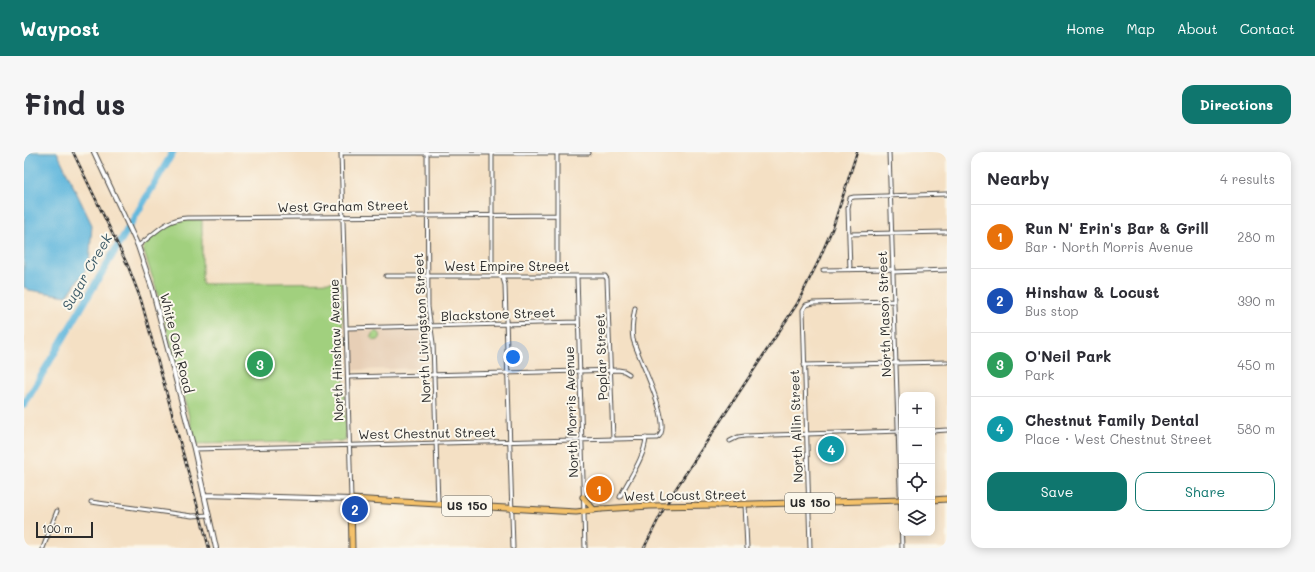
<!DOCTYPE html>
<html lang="en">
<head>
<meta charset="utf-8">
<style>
	body { margin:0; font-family:Mali,sans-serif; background:#f7f7f7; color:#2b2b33 }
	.controls { position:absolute; right:12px; bottom:12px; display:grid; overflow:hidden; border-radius:8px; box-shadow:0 2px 10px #0003 }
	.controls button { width:36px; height:36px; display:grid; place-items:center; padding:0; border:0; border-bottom:1px solid #e1e1e2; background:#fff; color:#2b2b33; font:20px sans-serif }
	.scale { position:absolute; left:12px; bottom:10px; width:57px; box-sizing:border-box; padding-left:4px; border:2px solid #2b2b2b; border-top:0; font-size:11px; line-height:14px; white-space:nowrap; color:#2b2b2b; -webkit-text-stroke:3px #fbf7ec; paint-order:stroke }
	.you { position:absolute; left:489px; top:205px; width:14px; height:14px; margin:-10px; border:3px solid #fff; border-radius:50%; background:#1a73e8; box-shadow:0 0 0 6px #1a73e833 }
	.badge { display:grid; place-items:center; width:26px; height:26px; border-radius:50%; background:#0f766e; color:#fff; font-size:13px; font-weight:700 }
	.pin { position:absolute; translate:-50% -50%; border:2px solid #fff; box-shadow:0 1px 4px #0006 }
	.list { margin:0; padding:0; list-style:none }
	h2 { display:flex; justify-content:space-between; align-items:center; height:52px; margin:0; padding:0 16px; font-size:17px }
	h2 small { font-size:13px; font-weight:400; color:#7c7c81 }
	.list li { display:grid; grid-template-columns:26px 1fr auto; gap:12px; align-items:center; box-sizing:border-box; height:64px; padding:0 16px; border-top:1px solid #e1e1e2 }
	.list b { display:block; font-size:15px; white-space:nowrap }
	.list p { margin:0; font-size:13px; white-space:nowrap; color:#7c7c81 }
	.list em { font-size:13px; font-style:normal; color:#7c7c81 }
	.actions { display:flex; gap:8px; padding:12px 16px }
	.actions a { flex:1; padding:9px 0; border:1px solid #0f766e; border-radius:12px; text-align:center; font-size:14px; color:#0f766e }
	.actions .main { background:#0f766e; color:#fff }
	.icon { flex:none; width:22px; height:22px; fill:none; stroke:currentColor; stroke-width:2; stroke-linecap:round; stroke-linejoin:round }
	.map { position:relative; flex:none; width:923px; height:396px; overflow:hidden; border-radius:12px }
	header { display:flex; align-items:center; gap:24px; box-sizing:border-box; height:56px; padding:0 20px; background:#0f766e; color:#fff }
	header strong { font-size:19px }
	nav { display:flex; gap:22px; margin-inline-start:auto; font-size:14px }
	.intro { display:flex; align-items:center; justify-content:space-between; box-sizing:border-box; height:96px; padding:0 24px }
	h1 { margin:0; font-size:28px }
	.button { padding:10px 18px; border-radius:12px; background:#0f766e; color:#fff; font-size:14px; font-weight:700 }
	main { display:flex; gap:24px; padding:0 24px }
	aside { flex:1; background:#fff; border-radius:12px; box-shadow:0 2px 10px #0003 }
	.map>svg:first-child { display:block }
	.built { fill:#e7cfb6 }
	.green { fill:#a1d07e; stroke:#667e54 }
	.water { fill:#60b7dd; stroke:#467184 }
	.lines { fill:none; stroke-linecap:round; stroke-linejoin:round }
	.river { stroke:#60b7dd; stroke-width:7 }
	.minor-casing { stroke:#494642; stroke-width:5 }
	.tertiary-casing { stroke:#494642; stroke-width:6 }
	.primary-casing { stroke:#494642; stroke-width:7 }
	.minor { stroke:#fff; stroke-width:3 }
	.tertiary { stroke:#fff; stroke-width:4 }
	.primary { stroke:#f4c16a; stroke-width:5 }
	.rail-casing { stroke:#2b2b2b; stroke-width:2.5 }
	.rail { stroke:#fbf7ec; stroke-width:1; stroke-dasharray:3; stroke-linecap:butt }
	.primary-bridge-casing { stroke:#494642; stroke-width:7; stroke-linecap:butt }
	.primary-bridge { stroke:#f4c16a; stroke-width:5 }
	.labels { text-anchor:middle; stroke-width:4; stroke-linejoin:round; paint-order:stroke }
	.shield { fill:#fbf7ec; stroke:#696865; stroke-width:1 }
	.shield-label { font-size:12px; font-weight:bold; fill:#2b2b2b }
	.street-label { font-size:13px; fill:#2b2b2b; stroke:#fbf7ec }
	.water-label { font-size:14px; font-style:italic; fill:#3e5c69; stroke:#fbf7ec }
</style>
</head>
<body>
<header>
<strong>Waypost</strong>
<nav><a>Home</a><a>Map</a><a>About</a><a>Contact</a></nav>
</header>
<div class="intro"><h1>Find us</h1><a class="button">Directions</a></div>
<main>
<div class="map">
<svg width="923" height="396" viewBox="0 0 923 396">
	<rect width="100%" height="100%" fill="#fbf7ec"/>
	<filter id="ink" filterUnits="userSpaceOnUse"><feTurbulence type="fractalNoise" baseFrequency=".025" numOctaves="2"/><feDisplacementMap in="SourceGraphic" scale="8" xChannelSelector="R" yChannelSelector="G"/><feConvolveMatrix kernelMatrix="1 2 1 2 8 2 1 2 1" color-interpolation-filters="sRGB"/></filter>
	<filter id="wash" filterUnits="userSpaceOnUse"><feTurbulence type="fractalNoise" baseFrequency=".012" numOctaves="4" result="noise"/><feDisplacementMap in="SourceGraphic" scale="16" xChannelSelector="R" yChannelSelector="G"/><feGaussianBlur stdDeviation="0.9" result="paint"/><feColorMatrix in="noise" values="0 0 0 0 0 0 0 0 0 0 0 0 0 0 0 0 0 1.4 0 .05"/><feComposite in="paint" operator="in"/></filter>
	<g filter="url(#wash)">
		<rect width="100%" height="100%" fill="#f4e0c4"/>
		<path class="built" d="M403,176L404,216L329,218L327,178Z"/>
		<path class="green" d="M178,67V132L317,130L322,289L172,292L132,136L119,97L120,93C142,73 147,68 178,67Z
			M347.5 184a4.5 4.5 0 1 1 9 0a4.5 4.5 0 1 1-9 0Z"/>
		<path class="water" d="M0,0H33L68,73L65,113L43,144L5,138L0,135Z"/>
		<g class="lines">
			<path class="river" d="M0,253L149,0"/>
		</g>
	</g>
	<g filter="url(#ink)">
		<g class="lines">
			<g class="minor-casing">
				<path id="minor" d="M317,0L327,347
					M403,0L404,155L409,191L414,352
					M468,0V118L479,126L481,133L489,396
					M533,0V124
					M865,0L878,396
					M317,1H565
					M825,82L923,80
					M114,94C131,82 141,67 163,66L533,63
					M799,118L869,117
					M826,118L824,56L826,46L830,45L923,42
					M869,120L923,118
					M362,124H581L583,127L589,287
					M553,124L561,396
					M323,176L554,170
					M780,213L923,210
					M324,225L594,218L600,219L605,222
					M908,279L923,278
					M706,289L714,285L721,284L878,279
					M170,297L633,286C652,277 613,204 609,187C607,177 609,166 611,156
					M596,345C605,326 620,307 622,286
					M67,350L168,364L185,363
					M721,352L723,396
					M19,396L33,359
					M786,396L779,158L782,153L789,151L870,149"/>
			</g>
			<g class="tertiary-casing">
				<path id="tertiary" d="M70,0L114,94L128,136L170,297L192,396
					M180,343L327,347"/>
			</g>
			<g class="primary-casing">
				<path id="primary" d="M559,345L570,358
					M908,348L923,347
					M694,353L878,348
					M328,396L327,347L552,360L577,357"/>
			</g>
			<use href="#minor" class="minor"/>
			<use href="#tertiary" class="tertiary"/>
			<use href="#primary" class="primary"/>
			<g class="rail-casing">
				<path id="rail" d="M49,0L104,114L117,148L185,396
					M620,396L637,362L649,341L773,152L794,110L809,75L833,0"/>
			</g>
			<use href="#rail" class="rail"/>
			<g class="primary-bridge-casing">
				<path id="primary-bridge" d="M577,357L626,354L694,353"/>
			</g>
			<use href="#primary-bridge" class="primary-bridge"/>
		</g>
	</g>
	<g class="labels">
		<g class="shield">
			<rect x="761" y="341" width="50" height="20" rx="3"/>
			<rect x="418" y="344" width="50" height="20" rx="3"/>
		</g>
		<g class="shield-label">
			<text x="786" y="355">US 150</text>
			<text x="443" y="358">US 150</text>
		</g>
		<g class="street-label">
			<text transform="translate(319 54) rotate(-1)" y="5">West Graham Street</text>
			<text x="483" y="119">West Empire Street</text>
			<text transform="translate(474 162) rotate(-2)" y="5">Blackstone Street</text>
			<text transform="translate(860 162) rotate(-92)" y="5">North Mason Street</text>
			<text transform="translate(398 176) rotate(-93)" y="5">North Livingston Street</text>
			<text transform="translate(153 191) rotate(76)" y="5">White Oak Road</text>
			<text transform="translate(312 198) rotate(-92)" y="5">North Hinshaw Avenue</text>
			<text transform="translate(577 205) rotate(-92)" y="5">Poplar Street</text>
			<text transform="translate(547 260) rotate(-92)" y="5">North Morris Avenue</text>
			<text transform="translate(772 274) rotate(-92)" y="5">North Allin Street</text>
			<text transform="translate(403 281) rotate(-1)" y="5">West Chestnut Street</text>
			<text transform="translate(661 343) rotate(-1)" y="5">West Locust Street</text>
		</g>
		<g class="water-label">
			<text transform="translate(63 120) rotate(-60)" y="5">Sugar Creek</text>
		</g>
	</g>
</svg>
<div class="controls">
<button>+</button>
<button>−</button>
<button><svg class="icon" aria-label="locate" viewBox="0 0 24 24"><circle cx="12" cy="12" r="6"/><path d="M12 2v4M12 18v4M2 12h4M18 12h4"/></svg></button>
<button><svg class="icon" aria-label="layers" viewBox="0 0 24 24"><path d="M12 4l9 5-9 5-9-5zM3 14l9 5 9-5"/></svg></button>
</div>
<div class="scale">100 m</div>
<div class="you"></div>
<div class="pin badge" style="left:575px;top:337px;background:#e8710a">1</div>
<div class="pin badge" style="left:331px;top:357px;background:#1a4fb4">2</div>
<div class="pin badge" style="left:236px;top:212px;background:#2e9e5b">3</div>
<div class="pin badge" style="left:807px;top:297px;background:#0f9aa8">4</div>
</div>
<aside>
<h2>Nearby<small>4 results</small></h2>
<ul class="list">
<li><span class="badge" style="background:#e8710a">1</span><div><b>Run N' Erin's Bar &amp; Grill</b><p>Bar · North Morris Avenue</p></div><em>280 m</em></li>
<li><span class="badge" style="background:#1a4fb4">2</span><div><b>Hinshaw &amp; Locust</b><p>Bus stop</p></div><em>390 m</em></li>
<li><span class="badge" style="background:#2e9e5b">3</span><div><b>O'Neil Park</b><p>Park</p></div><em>450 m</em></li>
<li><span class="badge" style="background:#0f9aa8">4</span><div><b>Chestnut Family Dental</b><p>Place · West Chestnut Street</p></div><em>580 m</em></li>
</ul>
<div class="actions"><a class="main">Save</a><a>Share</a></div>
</aside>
</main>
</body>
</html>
